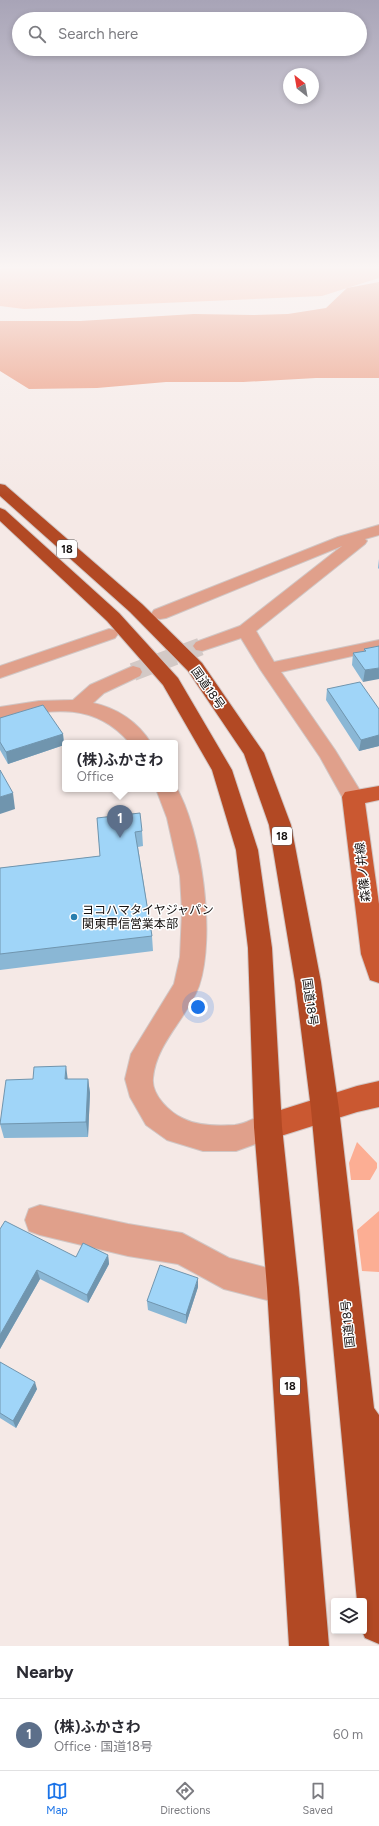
<!DOCTYPE html>
<html lang="en">
<head>
<meta charset="utf-8">
<style>
	body { margin:0; font-family:Figtree,"Noto Sans JP",sans-serif; background:#f2f2f3; color:#2b2b33 }
	.controls { position:absolute; right:12px; bottom:12px; display:grid; overflow:hidden; border-radius:4px; box-shadow:0 2px 6px #0003 }
	.controls button { width:36px; height:36px; display:grid; place-items:center; padding:0; border:0; border-bottom:1px solid #e1e1e2; background:#fff; color:#2b2b33; font:20px sans-serif }
	.compass { position:absolute; left:283px; top:68px; width:36px; height:36px; border-radius:50%; background:#fff; box-shadow:0 2px 6px #0003; rotate:329deg }
	.you { position:absolute; left:198px; top:1007px; width:14px; height:14px; margin:-10px; border:3px solid #fff; border-radius:50%; background:#1a73e8; box-shadow:0 0 0 6px #1a73e833 }
	.badge { display:grid; place-items:center; width:26px; height:26px; border-radius:50%; background:#1a73e8; color:#fff; font-size:13px; font-weight:700 }
	.pin { position:absolute; translate:-50% -33px; filter:drop-shadow(0 1px 2px #0008) }
	.pin::after { content:''; position:absolute; top:21px; width:14px; height:12px; background:inherit; clip-path:polygon(0 0,100% 0,50% 100%) }
	.popup { position:absolute; left:62px; top:740px; width:116px; height:52px; box-sizing:border-box; display:grid; place-content:center; border-radius:4px; background:#fff; filter:drop-shadow(0 1px 3px #0005); font-size:13px; white-space:nowrap; color:#7c7c81 }
	.popup b { font-size:15px; color:#2b2b33 }
	.popup::after { content:''; position:absolute; left:50%; top:100%; margin-left:-8px; border:8px solid transparent; border-top-color:#fff }
	.list { margin:0; padding:0; list-style:none }
	h2 { display:flex; justify-content:space-between; align-items:center; height:52px; margin:0; padding:0 16px; font-size:17px }
	h2 small { font-size:13px; font-weight:400; color:#7c7c81 }
	.list li { display:grid; grid-template-columns:26px 1fr auto; gap:12px; align-items:center; box-sizing:border-box; height:72px; padding:0 16px; border-top:1px solid #e1e1e2 }
	.list b { display:block; font-size:15px; white-space:nowrap }
	.list p { margin:0; font-size:13px; white-space:nowrap; color:#7c7c81 }
	.list em { font-size:13px; font-style:normal; color:#7c7c81 }
	.icon { flex:none; width:22px; height:22px; fill:none; stroke:currentColor; stroke-width:2; stroke-linecap:round; stroke-linejoin:round }
	.map { position:relative; flex:none; width:379px; height:1646px; overflow:hidden }
	.search { position:absolute; background:#fff; box-shadow:0 2px 6px #0003; left:12px; right:12px; top:12px; height:44px; display:flex; align-items:center; gap:10px; box-sizing:border-box; padding:0 14px; border-radius:22px; color:#7c7c81; font-size:15px }
	.sheet { height:124px; background:#fff }
	nav { display:flex; justify-content:space-around; align-items:center; box-sizing:border-box; height:56px; border-top:1px solid #e1e1e2; background:#fff; font-size:11px; color:#7c7c81 }
	nav a { display:grid; justify-items:center; gap:2px }
	nav .on { color:#1a73e8 }
	.map>svg:first-child { display:block }
	.green { fill:#fcae94 }
	.water { fill:#e98c6d }
	.lines { fill:none; stroke-linecap:round; stroke-linejoin:round }
	.minor-tunnel { stroke:#d3c9c6; stroke-width:18; stroke-dasharray:18 9; stroke-linecap:butt }
	.minor-casing { stroke:#d1c6c4; stroke-width:2 }
	.major-casing { stroke:#d1c6c4; stroke-width:2 }
	.highway-casing { stroke:#d1c6c4; stroke-width:2 }
	.minor { fill:#e0a08b; fill-rule:evenodd }
	.major { fill:#ca5831; fill-rule:evenodd }
	.highway { fill:#b24924; fill-rule:evenodd }
	.wall { fill:#8ab7d5 }
	.shaded-wall { fill:#7095ae }
	.building { fill:#a0d5f8; stroke:#7095ae }
	.poi-dot { fill:#297eae; stroke:#fff; stroke-width:1.5 }
	.labels { text-anchor:middle; stroke-width:3; stroke-linejoin:round; paint-order:stroke }
	.shield { fill:#fff; stroke:#5b5858; stroke-width:1 }
	.shield-label { font-size:11px; font-weight:bold; fill:#151110 }
	.street-label { font-size:12px; fill:#151110; stroke:#fff }
	.poi-label { font-size:12px; fill:#151110; stroke:#fff; text-anchor:start }
</style>
</head>
<body>
<div class="map">
<svg width="379" height="1646" viewBox="0 0 379 1646">
	<rect width="100%" height="100%" fill="#f5e9e6"/>
	<path class="green" d="M34,265H379V278L322,296L24,309L0,306V269Z
		M357,1142L377,1163V1168L370,1180H351L349,1163Z
		M379,1211V1272L362,1271L357,1230Z"/>
	<path class="water" d="M379,282V378H316L243,382H166L97,388L29,389L0,371V321H80L194,314L253,315L288,314L326,308L347,288Z"/>
	<g class="lines">
		<path class="minor-tunnel" d="M133,672L202,646"/>
		<g class="minor-casing">
			<path id="minor" d="M379,525V535L365,539L367,541L365,544L256,631L274,662L379,640V650L281,672L335,750L364,797L361,802L353,804L345,802L320,757L260,669L241,638L202,651L196,650L193,646L196,642L240,626L342,546L166,618L160,619L154,618L151,614L154,610L338,537Z
				M109,629L115,630L118,634L115,638L0,678V666Z
				M133,666L140,668L142,672L140,676L104,693L93,703C117,708 138,722 151,743H130C93,700 50,710 0,719V707L39,701L73,700L90,685Z
				M175,785C202,830 216,936 199,986C188,1017 156,1043 153,1078C151,1095 170,1113 184,1119C198,1126 220,1126 235,1125C253,1123 259,1110 278,1118L282,1127L278,1136L236,1151H203L167,1140L146,1125L130,1097L125,1079L131,1054L174,984L180,957L182,911L180,876L167,818L156,789H175Z
				M40,1205L128,1224L182,1233L229,1258L283,1272L294,1277L299,1288L294,1299L283,1304L224,1289L178,1264L128,1256L40,1235L29,1231L25,1220L29,1209Z"/>
		</g>
		<g class="major-casing">
			<path id="major" d="M379,786V800L365,803L379,904V983L370,980L361,954L342,797L345,792Z
				M379,1081V1107L357,1112L268,1140L258,1136L254,1127L258,1118L268,1114L357,1086Z"/>
		</g>
		<g class="highway-casing">
			<path id="highway" d="M0,484L5,485L142,604L202,663L264,753L291,825L321,982L339,1109L374,1408L379,1415V1644L365,1638L362,1631H364V1601H357L311,1109L295,982L269,825L244,754L188,671L130,612L0,496Z
				M0,508L5,510L119,613L178,678L232,770L258,850L272,948L282,1127L299,1288L329,1646H289L267,1288L254,1127L248,948L236,850L212,770L163,685L107,621L0,521Z"/>
		</g>
		<use href="#minor" class="minor"/>
		<use href="#major" class="major"/>
		<use href="#highway" class="highway"/>
	</g>
	<path class="wall" d="M379,559V569L378,568Z
		M379,646L363,682L352,665L353,653L364,651V649Z
		M327,689L379,709V746L359,751L326,700Z
		M0,718L63,734L64,745L8,764L0,750Z
		M97,818L142,831L143,846L138,847L152,936L153,951L0,970V868L100,856Z
		M68,1079H88L90,1093L88,1137L4,1138L0,1124Z
		M0,1229L76,1257L108,1255L109,1264L88,1303L40,1279L0,1349Z
		M198,1287L186,1324L148,1310L147,1301Z
		M0,1362L37,1389L16,1428L0,1418Z"/>
	<path class="shaded-wall" d="M379,668V679L363,682L365,670Z
		M63,734L64,745L8,764L6,752Z
		M379,735V746L359,751L361,740Z
		M13,793L15,809L0,814V797Z
		M66,1066L68,1081L65,1079Z
		M88,1079L90,1093L88,1137L86,1122Z
		M108,1255L109,1264L88,1303L87,1295Z
		M37,1270L40,1279L0,1349V1335Z
		M198,1278V1287L186,1324V1315Z
		M35,1382L37,1389L16,1428L13,1421Z"/>
	<path class="building" d="M379,646V668L365,670L353,653L366,651L364,649Z
		M360,682L379,709V735L361,740L327,689Z
		M43,705L63,734L6,752L0,742V718Z
		M0,770L13,793L0,797Z
		M140,813L142,831L135,832L152,936L0,954V868L100,856L97,818Z
		M66,1066L65,1079H88L86,1122L0,1124L6,1080L33,1079L34,1067Z
		M5,1221L76,1257L83,1243L108,1255L87,1295L37,1270L0,1335V1229Z
		M160,1265L198,1278L186,1315L147,1301Z
		M0,1362L35,1382L13,1421L0,1413Z"/>
	<linearGradient id="sky" x2="0" y2="1"><stop stop-color="#a8a4b7"/><stop offset="0.54" stop-color="#faf5f4"/><stop offset="1" stop-color="#faf5f4" stop-opacity="0"/></linearGradient>
	<rect width="379" height="495" fill="url(#sky)"/>
	<circle class="poi-dot" cx="74" cy="917" r="4"/>
	<g class="labels">
		<g class="shield">
			<rect x="57" y="540" width="20" height="18" rx="3"/>
			<rect x="272" y="827" width="20" height="18" rx="3"/>
			<rect x="280" y="1377" width="20" height="18" rx="3"/>
		</g>
		<g class="shield-label">
			<text x="67" y="553">18</text>
			<text x="282" y="840">18</text>
			<text x="290" y="1390">18</text>
		</g>
		<g class="street-label">
			<text transform="translate(208 688) rotate(55)" y="4">国道18号</text>
			<text transform="translate(363 872) rotate(-96)" y="4">森篠ノ井線</text>
			<text transform="translate(310 1002) rotate(82)" y="4">国道18号</text>
			<text transform="translate(348 1324) rotate(-96)" y="4">国道18号</text>
		</g>
		<g class="poi-label">
			<text x="82" y="914">ヨコハマタイヤジャパン<tspan x="82" dy="14">関東甲信営業本部</tspan></text>
		</g>
	</g>
</svg>
<div class="controls">
<button><svg class="icon" aria-label="layers" viewBox="0 0 24 24"><path d="M12 4l9 5-9 5-9-5zM3 14l9 5 9-5"/></svg></button>
</div>
<svg class="compass" viewBox="-18 -18 36 36"><path d="M0-13l5 13h-10z" fill="#e53935"/><path d="M0 13l5-13h-10z" fill="#7c7c81"/></svg>
<div class="you"></div>
<div class="pin badge" style="left:120px;top:838px;background:#5c6f8a">1</div>
<div class="popup"><b>(株)ふかさわ</b>Office</div>
<div class="search"><svg class="icon" aria-label="search" viewBox="0 0 24 24"><circle cx="10" cy="10" r="6"/><path d="M15 15l6 6"/></svg>Search here</div>
</div>
<section class="sheet">
<h2>Nearby<small></small></h2>
<ul class="list">
<li><span class="badge" style="background:#5c6f8a">1</span><div><b>(株)ふかさわ</b><p>Office · 国道18号</p></div><em>60 m</em></li>
</ul>
</section>
<nav>
<a class="on"><svg class="icon" aria-label="map" viewBox="0 0 24 24"><path d="M3 6l6-2 6 2 6-2v14l-6 2-6-2-6 2zM9 4v14M15 6v14"/></svg>Map</a>
<a><svg class="icon" aria-label="directions" viewBox="0 0 24 24"><path d="M12 3l9 9-9 9-9-9zM9 14v-3h6M13 9l2 2-2 2"/></svg>Directions</a>
<a><svg class="icon" aria-label="saved" viewBox="0 0 24 24"><path d="M7 4h10v16l-5-4-5 4z"/></svg>Saved</a>
</nav>
</body>
</html>
